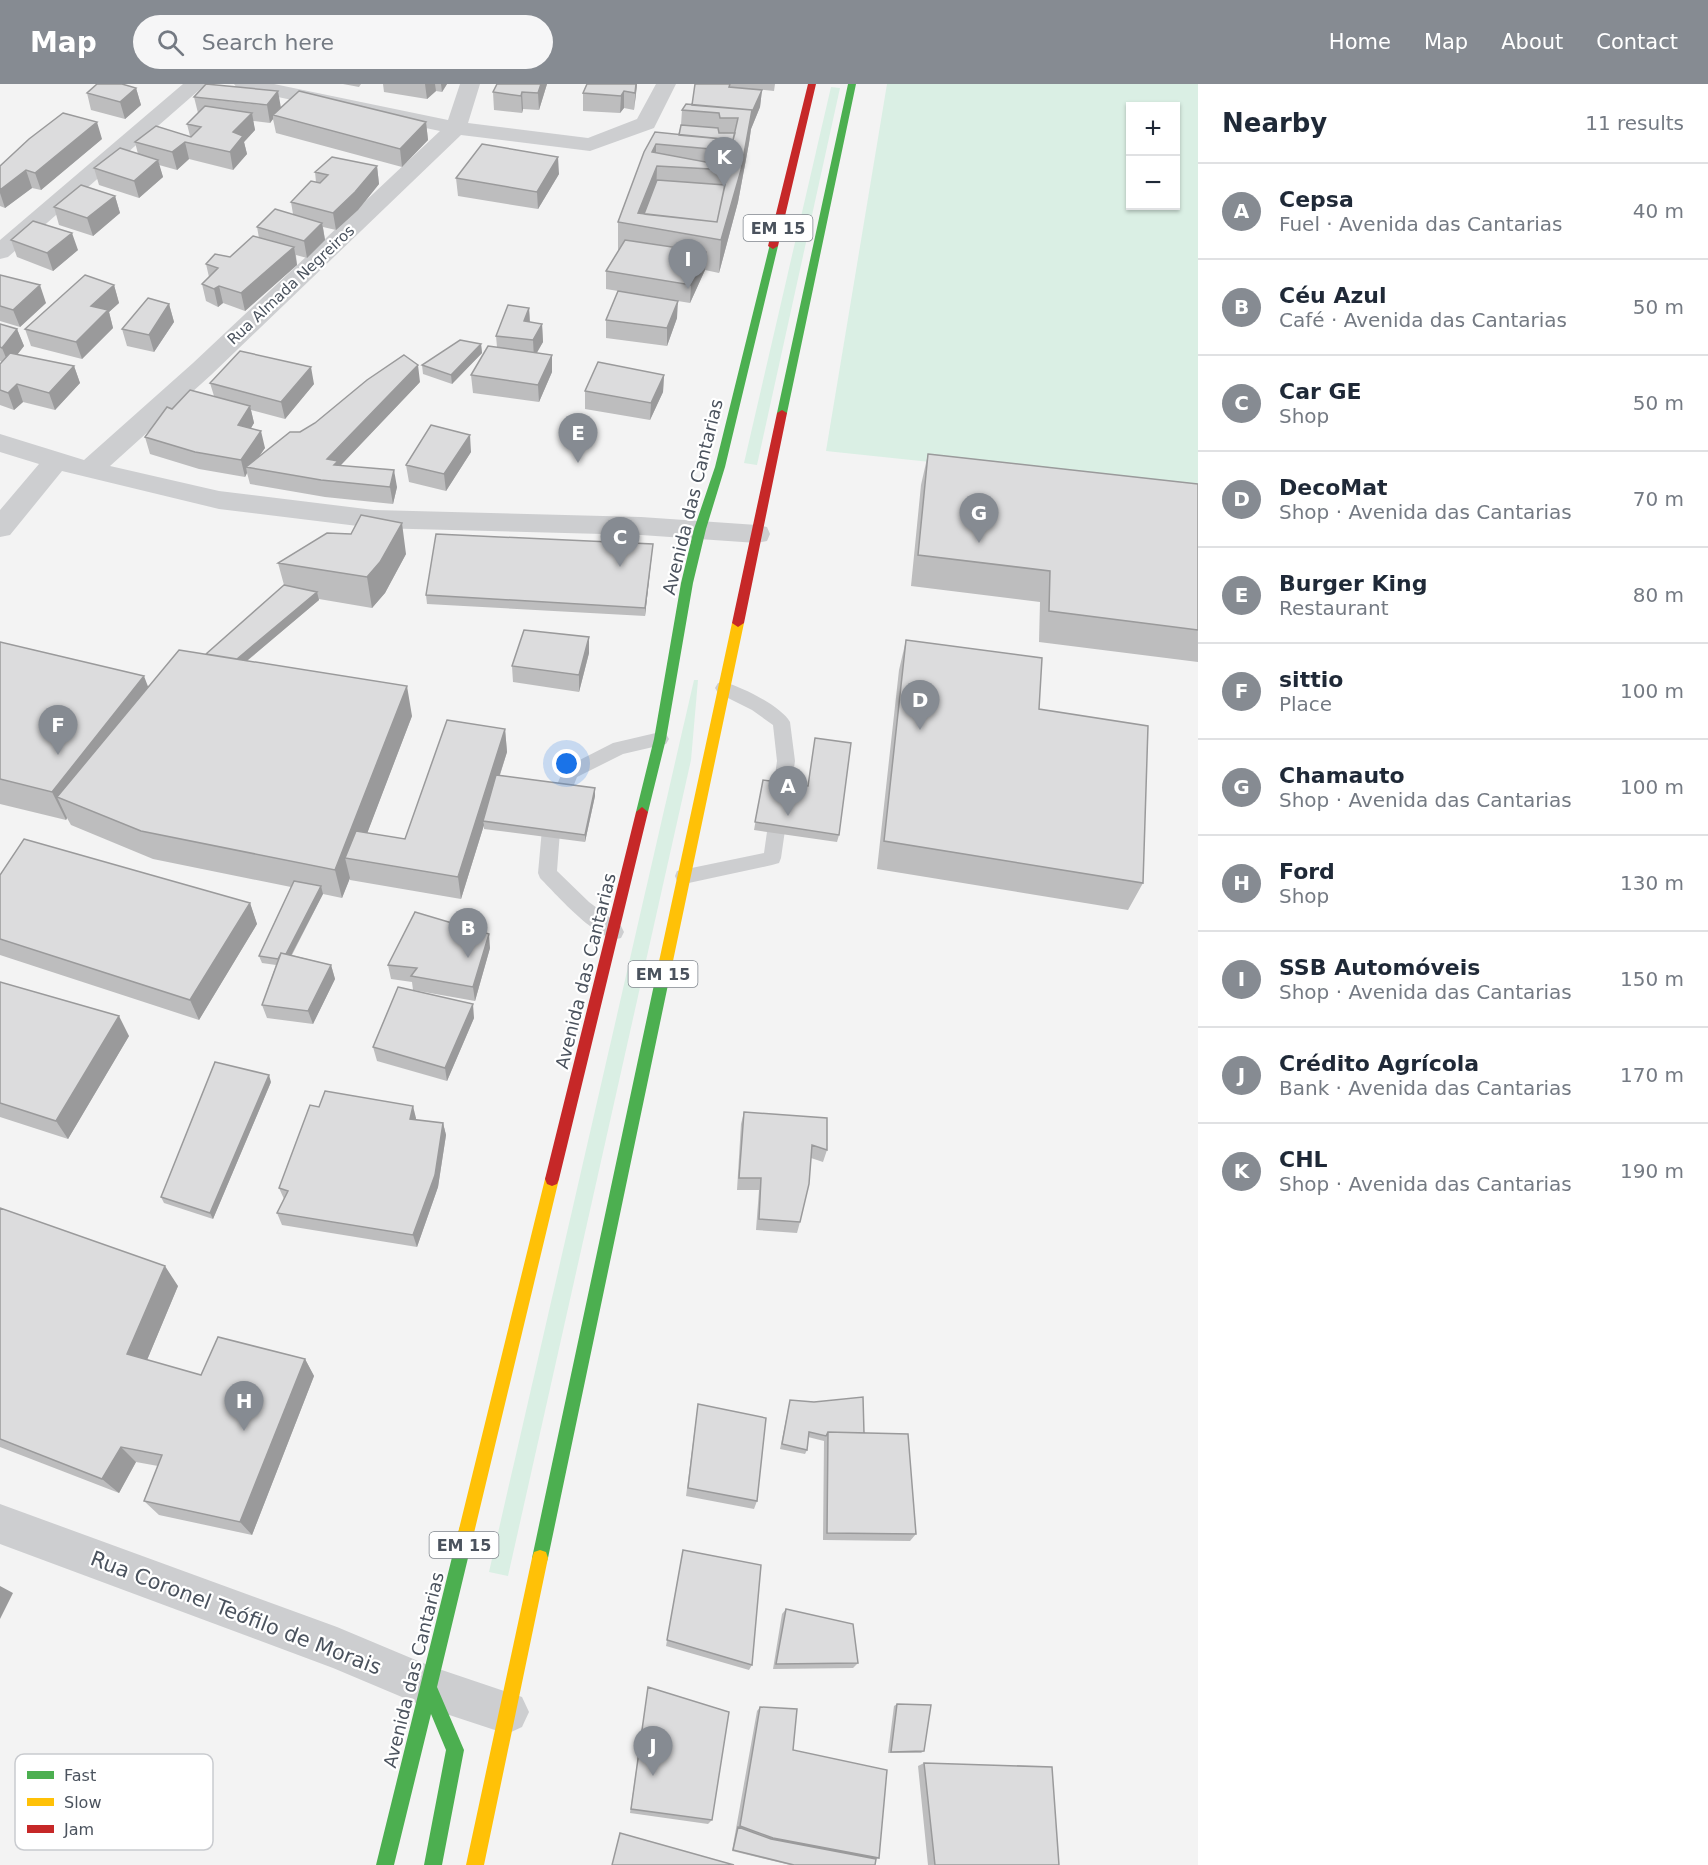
<!DOCTYPE html>
<html lang="en">
<head>
<meta charset="utf-8">
<style>
	body { margin:0; font-family:"DejaVu Sans",sans-serif; background:#f6f6f7; color:#1f2937 }
	.controls { position:absolute; right:18px; top:18px; display:grid; overflow:hidden; border-radius:0px; box-shadow:0 2px 4px #0004 }
	.controls button { width:54px; height:54px; display:grid; place-items:center; padding:0; border:0; border-bottom:2px solid #e0e1e3; background:#fff; color:#1f2937; font:30px sans-serif }
	.you { position:absolute; left:567px; top:680px; width:21px; height:21px; margin:-15px; border:4px solid #fff; border-radius:50%; background:#1a73e8; box-shadow:0 0 0 9px #1a73e833 }
	.badge { display:grid; place-items:center; width:39px; height:39px; border-radius:50%; background:#868b92; color:#fff; font-size:20px; font-weight:700 }
	.pin { position:absolute; translate:-50% -50px; filter:drop-shadow(0 2px 3px #0008) }
	.pin::after { content:''; position:absolute; top:32px; width:21px; height:18px; background:inherit; clip-path:polygon(0 0,100% 0,50% 100%) }
	.list { margin:0; padding:0; list-style:none }
	h2 { display:flex; justify-content:space-between; align-items:center; height:78px; margin:0; padding:0 24px; font-size:26px }
	h2 small { font-size:20px; font-weight:400; color:#747a83 }
	.list li { display:grid; grid-template-columns:39px 1fr auto; gap:18px; align-items:center; box-sizing:border-box; height:96px; padding:0 24px; border-top:2px solid #e0e1e3 }
	.list b { display:block; font-size:22px; white-space:nowrap }
	.list p { margin:0; font-size:20px; white-space:nowrap; color:#747a83 }
	.list em { font-size:20px; font-style:normal; color:#747a83 }
	.icon { flex:none; width:33px; height:33px; fill:none; stroke:currentColor; stroke-width:2; stroke-linecap:round; stroke-linejoin:round }
	.map { position:relative; flex:none; width:1198px; height:1781px; overflow:hidden }
	header { display:flex; align-items:center; gap:36px; box-sizing:border-box; height:84px; padding:0 30px; background:#868b92; color:#fff }
	header strong { font-size:28px }
	nav { display:flex; gap:33px; margin-inline-start:auto; font-size:21px }
	.search { width:420px; height:54px; background:#f6f6f7; display:flex; align-items:center; gap:15px; box-sizing:border-box; padding:0 21px; border-radius:33px; color:#747a83; font-size:22px }
	main { display:flex }
	aside { flex:1; background:#fff }
	.map>svg:first-child { display:block }
	.green { fill:#daefe4; fill-rule:evenodd }
	.lines { fill:none; stroke-linecap:round; stroke-linejoin:round }
	.lane { fill:#cdced0; fill-rule:evenodd }
	.street { fill:#cdced0; fill-rule:evenodd }
	.fast { fill:#4caf50; fill-rule:evenodd }
	.slow { fill:#ffc107; fill-rule:evenodd }
	.jam { fill:#c62828; fill-rule:evenodd }
	.wall { fill:#bdbdbe }
	.shaded-wall { fill:#9a9a9b }
	.building { fill:#dcdcdd; stroke:#9a9a9b; stroke-width:1.5; fill-rule:evenodd }
	.labels { text-anchor:middle; stroke-width:4.5; stroke-linejoin:round; paint-order:stroke }
	.far-street-label { font-size:15px; fill:#4b535e; stroke:#fff }
	.shield { fill:#fff; stroke:#81878e; stroke-width:1.5 }
	.shield-label { font-size:16px; font-weight:bold; fill:#4b535e }
	.street-label { font-size:18px; fill:#4b535e; stroke:#fff }
	.near-street-label { font-size:21px; fill:#4b535e; stroke:#fff }
	.key { fill:#fff; stroke:#c9cbcf; stroke-width:1.5 }
	.key-label { font-size:16px; fill:#4b535e }
</style>
</head>
<body>
<header>
<strong>Map</strong>
<div class="search"><svg class="icon" aria-label="search" viewBox="0 0 24 24"><circle cx="10" cy="10" r="6"/><path d="M15 15l6 6"/></svg>Search here</div>
<nav><a>Home</a><a>Map</a><a>About</a><a>Contact</a></nav>
</header>
<main>
<div class="map">
<svg width="1198" height="1781" viewBox="0 0 1198 1781">
	<rect width="100%" height="100%" fill="#f3f3f3"/>
	<path class="green" d="M887,0H1198V406L826,367ZM1130,22H1176V122H1130Z
		M831,3L840,4L757,381L744,379Z
		M694,596H698L691,676L508,1492L489,1488Z"/>
	<g class="lines">
		<path class="lane" d="M724,598C742,603 781,622 790,638L795,677L781,774L779,779L772,781L684,800L677,797L675,792L677,787L764,769L777,677L773,641L752,626L718,609L715,604L718,599Z
			M660,648L666,650L669,655L666,660L623,670L577,693L561,734L557,787L589,818L621,842L624,848L621,854C600,861 555,809 540,794L538,789L543,734L564,684L613,659Z"/>
		<path class="street" d="M183,0H206L8,173L0,175V156Z
			M234,0H274L448,36L460,0H480L468,39L588,54L637,35L656,0H676L654,44L590,67L461,51L211,291L110,382L219,407L374,426L641,433L757,441L767,443L770,450L767,457L757,459L641,451L374,444L219,425L62,387L10,451L0,453V426L39,380L0,368V350L84,376L193,279L440,47L244,6L237,4Z
			M0,1420L337,1543L430,1582L522,1613L529,1628L522,1643L507,1650L428,1624L333,1584L0,1460Z"/>
		<path class="fast" d="M848,0H856L787,329L782,332L777,329Z
			M770,160L778,162L725,383L706,445L693,499L666,655L648,728L642,733L636,728L654,655L681,499L694,445L715,383Z
			M662,890L667,892L669,896L548,1474L546,1480L540,1482L534,1480L532,1474L655,896L657,892Z
			M466,1441L472,1443L474,1449L437,1603L464,1666L442,1781H424L446,1666L431,1630L394,1781H376L458,1449L460,1443Z"/>
		<path class="slow" d="M738,535L744,539L669,896L667,900H657L655,896L732,539Z
			M552,1088L557,1090L559,1095L474,1449L472,1455L466,1457L460,1455L458,1449L545,1095L547,1090Z
			M540,1466L546,1468L548,1474L484,1781H466L532,1474L534,1468Z"/>
		<path class="jam" d="M808,0H816L778,162L773,165L768,162Z
			M782,326L787,329L744,539L738,543L732,539L777,329Z
			M642,723L648,728L559,1095L557,1100L552,1102L547,1100L545,1095L636,728Z"/>
	</g>
	<path class="wall" d="M343,0H361L359,3Z
		M383,0H447L442,8L436,7L427,15L384,8Z
		M497,0H547L539,26L523,25L522,29L494,26L493,8Z
		M587,0H637L634,26L624,24L620,29L583,27V9Z
		M695,0H775L774,7L755,5L762,6L760,23L751,45L749,59L738,118L719,189L705,186L690,219L606,205V187L618,168V138L655,48L678,51L681,41L682,26L692,21Z
		M136,4L141,21L125,35L91,26L87,9Z
		M194,13L281,23L426,38L428,56L402,83L276,49L273,35L270,39L253,37L255,46L244,58L247,70L233,86L189,75L177,86L159,81L163,93L139,114L99,101L94,84L138,70L135,58L190,52L187,40L198,29Z
		M102,55L41,106L32,104L5,124L0,122V82Z
		M377,82L379,100L358,126L336,146L323,143L325,156L307,174L296,171L297,181L245,227L223,219L218,223L206,217L202,200L209,193L206,180L230,173L259,154L257,143L293,130L291,118L316,98L315,88Z
		M559,90L538,125L458,112L456,94Z
		M115,112L120,129L93,152L59,141L54,123Z
		M11,156L78,166L53,187L17,173Z
		M0,191L46,219L20,243L0,237Z
		M114,201L119,219L109,228L113,244L82,275L31,262L25,245Z
		M169,220L174,238L154,268L127,262L122,245Z
		M529,224L530,238L542,240L543,258L536,269L552,288L539,318L473,309L471,291L497,263L496,252Z
		M677,234L667,262L606,254V236Z
		M0,240L17,245L24,262L17,271L74,282L80,299L55,326L23,318L14,326L0,321V280L2,278L0,277Z
		M481,260L482,269L452,300L423,290L422,281Z
		M664,291L663,308L650,336L585,325V307Z
		M420,298L341,381L397,403L393,420L325,413L250,400L247,389L245,393L199,385L150,370L145,353L172,325L214,312L210,299L314,300L285,335L251,326L254,339L251,344L265,364L259,372L300,348Z
		M471,368L446,407L409,398L406,381Z
		M928,370L1198,400V578L1039,558L1040,518L911,502L921,401Z
		M652,469L645,532L427,520L426,511Z
		M406,470L385,509L372,524L319,515V516L247,577L412,632L367,749L405,755L505,645L507,668L500,691L595,712L585,758L484,745V741L461,815L350,796V794L342,814L323,810L292,871L331,881L335,895L313,940L267,934L262,921L276,881L262,879L259,872L291,803L153,775L71,741L67,734L66,736L0,720V558L148,602L206,570L284,501L278,479Z
		M589,553V569L579,608L513,598L512,582Z
		M906,556L1039,625L1143,799L1128,826L877,785L899,586Z
		M763,696L808,702L839,751L837,758L754,746Z
		M0,791L250,819L257,840L199,936L0,871Z
		M490,864L475,917L413,906L412,898L391,895L388,881Z
		M0,898L129,952L68,1055L0,1033Z
		M474,934L447,997L377,977L373,963Z
		M271,998L213,1135L164,1119L161,1113Z
		M319,1023L416,1034V1036L443,1039L446,1051L438,1103L417,1163L282,1141L277,1129L284,1115L279,1104Z
		M744,1028L827,1066L823,1078L811,1074L800,1138L797,1149L756,1146L759,1106H737L741,1040Z
		M0,1124L178,1202L147,1276L201,1291L305,1275L314,1292L252,1451L159,1431L144,1417L158,1382L136,1378L119,1409L0,1363Z
		M790,1316L864,1349L916,1450L910,1457L823,1456L824,1357L808,1353L807,1366L805,1370L780,1365Z
		M698,1320L757,1417L754,1425L686,1412Z
		M682,1472L752,1581L749,1586L666,1562Z
		M786,1525L858,1579L853,1584L773,1585L782,1530Z
		M648,1603L712,1736L708,1740L630,1729Z
		M897,1620L924,1667L921,1669H888L894,1622Z
		M760,1623L879,1774L876,1775L875,1781H790L732,1767L757,1627Z
		M924,1679L1059,1781H928L918,1682Z"/>
	<path class="shaded-wall" d="M425,0H435L436,7L427,15Z
		M441,0H447L442,8Z
		M541,0H547L539,26L538,9Z
		M636,0H637L636,10L634,26Z
		M136,4L141,21L125,35L120,18Z
		M762,6L760,23L751,45L749,59L738,118L719,189L721,156L751,29Z
		M278,7L281,24L273,31V35L270,39L267,21Z
		M624,7V24L620,29L621,12Z
		M522,8L523,25L522,29L521,12Z
		M252,29L255,46L244,58L247,70L233,86L230,68L233,48Z
		M97,38L102,55L41,106L35,89Z
		M426,38L428,56L402,83L400,65Z
		M185,58L189,75L177,86L172,68Z
		M656,60V83L657,82L656,114L645,143L638,129L652,68Z
		M558,73L559,90L538,125L537,108Z
		M158,76L163,93L139,114L134,97Z
		M377,82L379,100L358,126L336,146L333,129Z
		M26,86L32,104L5,124L0,109V106Z
		M115,112L120,129L93,152L87,134Z
		M322,139L325,156L307,174L304,157Z
		M72,149L78,166L53,187L47,169Z
		M294,163L297,181L245,227L241,209Z
		M706,168L705,186L690,219L691,201Z
		M40,201L46,219L20,243L13,226Z
		M114,201L119,219L109,228L113,244L82,275L76,258L91,222Z
		M219,202L223,219L218,223L214,205Z
		M678,217L677,234L667,262V244Z
		M169,220L174,238L154,268L149,251Z
		M529,224L530,242L524,237Z
		M542,240L543,258L534,274L533,256Z
		M17,245L24,262L9,281L2,264Z
		M481,260L482,269L452,300L451,291Z
		M552,271V288L539,318L538,301Z
		M418,281L420,298L339,383L341,394L337,398L335,387L327,375Z
		M74,282L80,299L55,326L49,309Z
		M311,283L314,300L285,335L281,318Z
		M664,291L663,308L650,336L651,319Z
		M17,300L23,318L14,326L8,309Z
		M250,322L254,339L242,359L238,341Z
		M261,347L265,364L251,384L246,383L247,389L245,393L241,376Z
		M470,351L471,368L446,407L444,390Z
		M394,386L397,403L393,420L390,403Z
		M402,439L406,470L385,509L372,524L367,493Z
		M653,460L645,532V524Z
		M317,508L319,516L218,601L215,593Z
		M589,553V569L579,608V591Z
		M144,592L155,621L57,713L67,734L66,736L52,708Z
		M407,602L412,632L357,776L345,774L350,794L342,814L335,786Z
		M505,645L507,668L485,737H483L484,741L461,815L458,793Z
		M595,704V712L585,758V751Z
		M321,802L323,810L285,883L283,876Z
		M250,819L257,840L199,936L190,916Z
		M489,850L490,864L475,917L473,903Z
		M331,881L335,895L313,940L308,927Z
		M473,920L474,934L447,997L445,984Z
		M119,932L129,952L68,1055L56,1037Z
		M269,991L271,998L213,1135L210,1129Z
		M413,1022L416,1034L413,1047L410,1035Z
		M443,1039L446,1051L438,1103L417,1163L413,1151Z
		M165,1182L178,1202L142,1288L127,1270Z
		M305,1275L314,1292L252,1451L240,1438Z
		M121,1363L136,1378L119,1409L102,1395Z
		M0,1502L13,1509L0,1535Z"/>
	<path class="building" d="M97,0H122L136,4L120,18L87,9Z
		M206,0L278,7L267,21L194,13Z
		M497,0H541L538,9L522,8L521,12L493,8Z
		M587,0H636L635,9L624,7L621,12L583,9Z
		M695,0H730L729,3L762,6L752,28V26L692,21Z
		M299,7L426,38L400,65L273,31Z
		M686,20L752,26L741,86L721,156L618,138L644,68L655,48L733,56L738,34H720L719,29L682,26ZM656,60L721,66L716,80L652,68ZM657,82L728,86L717,138L638,129Z
		M205,22L252,29L233,48L243,52L230,68L185,58L172,68L135,58L156,42L191,53L201,43L187,40Z
		M63,29L97,38L35,89L26,86L0,106V82L29,55Z
		M681,41L718,44L719,49H735L733,56L679,51Z
		M482,60L558,73L537,108L456,94Z
		M120,64L158,76L134,97L94,84Z
		M332,73L377,82L355,108L333,129L291,118L311,97L320,99L328,91L315,88Z
		M657,96L725,101L717,138L644,130Z
		M81,101L115,112L87,134L54,123Z
		M275,125L322,139L304,157L257,143Z
		M33,137L72,149L47,169L11,156Z
		M253,152L294,163L241,209L219,202L214,205L202,200L218,184L206,180L215,170L230,173Z
		M625,156L706,168L691,201L606,187Z
		M0,191L40,201L13,226L0,222Z
		M85,191L114,201L91,222L108,226L76,258L25,245Z
		M618,207L678,217L667,244L606,236Z
		M148,214L169,220L149,251L122,245Z
		M508,221L529,224L524,237L542,240L533,256L496,252Z
		M0,240L17,245L2,264L0,263Z
		M460,256L481,260L451,291L422,281Z
		M488,262L552,271L538,301L471,291Z
		M240,267L311,283L281,318L210,299Z
		M10,269L74,282L49,309L17,300L8,309L0,306V280Z
		M404,271L418,281L327,375L338,377L334,381L394,386L390,403L321,396L246,383L290,348H300L315,339L367,296Z
		M598,278L664,291L651,319L585,307Z
		M190,306L250,322L238,341L261,347L241,376L195,368L145,353L167,323L172,325Z
		M431,341L470,351L444,390L406,381Z
		M928,370L1198,400V546L1049,527L1050,487L918,471Z
		M361,431L402,439L380,478L367,493L278,479L327,449L351,450Z
		M436,450L653,460L645,524L426,511Z
		M284,501L317,508L237,575L206,570Z
		M524,546L589,553L579,591L512,582Z
		M906,556L1042,574L1039,625L1148,642L1143,799L884,757Z
		M0,558L144,592L52,708L0,695Z
		M179,566L407,602L335,786L141,747L57,713Z
		M447,636L505,645L458,793L345,774L356,747L405,755Z
		M815,654L851,659L839,751L755,738L763,696L808,702Z
		M496,691L595,704L585,751L483,737Z
		M24,755L250,819L190,916L0,855V791Z
		M294,797L321,802L286,870L281,869L278,875L259,872Z
		M415,828L489,850L473,903L411,892L417,884L388,881Z
		M281,869L331,881L308,927L262,921Z
		M0,898L119,932L56,1037L0,1019Z
		M398,903L473,920L445,984L373,963Z
		M215,978L269,991L210,1129L161,1113Z
		M325,1007L413,1022L410,1035L443,1039L435,1091L413,1151L277,1129L288,1107L279,1104L310,1021L319,1023Z
		M744,1028L827,1034V1066L812,1061L809,1100L800,1138L759,1135L761,1094H739Z
		M0,1124L165,1182L127,1270L201,1291L218,1253L305,1275L240,1438L144,1417L162,1371L121,1363L102,1395L0,1355Z
		M863,1313L864,1349L828,1348L826,1352L809,1348L807,1366L782,1360L790,1316L814,1318Z
		M698,1320L766,1334L757,1417L688,1404Z
		M828,1348L908,1350L916,1450L827,1449Z
		M683,1466L761,1481L752,1581L667,1556Z
		M786,1525L853,1540L858,1579L776,1580Z
		M648,1603L729,1628L712,1736L631,1725Z
		M897,1620L931,1621L924,1667L891,1668Z
		M760,1623L797,1625L793,1666L887,1686L879,1774L773,1754L740,1742Z
		M924,1679L1052,1683L1059,1781H935Z
		M738,1743L771,1755L876,1775L875,1781H794L733,1766Z
		M620,1749L734,1781H612Z"/>
	<g class="labels">
		<g class="far-street-label">
			<text transform="translate(291 201) rotate(-43)" y="5">Rua Almada Negreiros</text>
		</g>
		<g class="shield">
			<rect x="743.5" y="131" width="69" height="26" rx="4.5"/>
			<rect x="628.5" y="877" width="69" height="26" rx="4.5"/>
			<rect x="429.5" y="1448" width="69" height="26" rx="4.5"/>
		</g>
		<g class="shield-label">
			<text x="778" y="150">EM 15</text>
			<text x="663" y="896">EM 15</text>
			<text x="464" y="1467">EM 15</text>
		</g>
		<g class="street-label">
			<text transform="translate(693 413) rotate(-76)" y="6">Avenida das Cantarias</text>
			<text transform="translate(586 887) rotate(-76)" y="6">Avenida das Cantarias</text>
			<text transform="translate(414 1586) rotate(-76)" y="6">Avenida das Cantarias</text>
		</g>
		<g class="near-street-label">
			<text transform="translate(236 1529) rotate(21)" y="7">Rua Coronel Teófilo de Morais</text>
		</g>
	</g>
	<rect x="15" y="1670" width="198" height="96" rx="9" class="key"/>
	<rect x="27" y="1687" width="27" height="8" fill="#4caf50"/>
	<rect x="27" y="1714" width="27" height="8" fill="#ffc107"/>
	<rect x="27" y="1741" width="27" height="8" fill="#c62828"/>
	<g class="key-label">
		<text x="64" y="1697">Fast</text>
		<text x="64" y="1724">Slow</text>
		<text x="64" y="1751">Jam</text>
	</g>
</svg>
<div class="controls">
<button>+</button>
<button>−</button>
</div>
<div class="you"></div>
<div class="pin badge" style="left:788px;top:732px">A</div>
<div class="pin badge" style="left:468px;top:874px">B</div>
<div class="pin badge" style="left:620px;top:483px">C</div>
<div class="pin badge" style="left:920px;top:646px">D</div>
<div class="pin badge" style="left:578px;top:379px">E</div>
<div class="pin badge" style="left:58px;top:671px">F</div>
<div class="pin badge" style="left:979px;top:459px">G</div>
<div class="pin badge" style="left:244px;top:1347px">H</div>
<div class="pin badge" style="left:688px;top:205px">I</div>
<div class="pin badge" style="left:653px;top:1692px">J</div>
<div class="pin badge" style="left:724px;top:103px">K</div>
</div>
<aside>
<h2>Nearby<small>11 results</small></h2>
<ul class="list">
<li><span class="badge">A</span><div><b>Cepsa</b><p>Fuel · Avenida das Cantarias</p></div><em>40 m</em></li>
<li><span class="badge">B</span><div><b>Céu Azul</b><p>Café · Avenida das Cantarias</p></div><em>50 m</em></li>
<li><span class="badge">C</span><div><b>Car GE</b><p>Shop</p></div><em>50 m</em></li>
<li><span class="badge">D</span><div><b>DecoMat</b><p>Shop · Avenida das Cantarias</p></div><em>70 m</em></li>
<li><span class="badge">E</span><div><b>Burger King</b><p>Restaurant</p></div><em>80 m</em></li>
<li><span class="badge">F</span><div><b>sittio</b><p>Place</p></div><em>100 m</em></li>
<li><span class="badge">G</span><div><b>Chamauto</b><p>Shop · Avenida das Cantarias</p></div><em>100 m</em></li>
<li><span class="badge">H</span><div><b>Ford</b><p>Shop</p></div><em>130 m</em></li>
<li><span class="badge">I</span><div><b>SSB Automóveis</b><p>Shop · Avenida das Cantarias</p></div><em>150 m</em></li>
<li><span class="badge">J</span><div><b>Crédito Agrícola</b><p>Bank · Avenida das Cantarias</p></div><em>170 m</em></li>
<li><span class="badge">K</span><div><b>CHL</b><p>Shop · Avenida das Cantarias</p></div><em>190 m</em></li>
</ul>
</aside>
</main>
</body>
</html>
